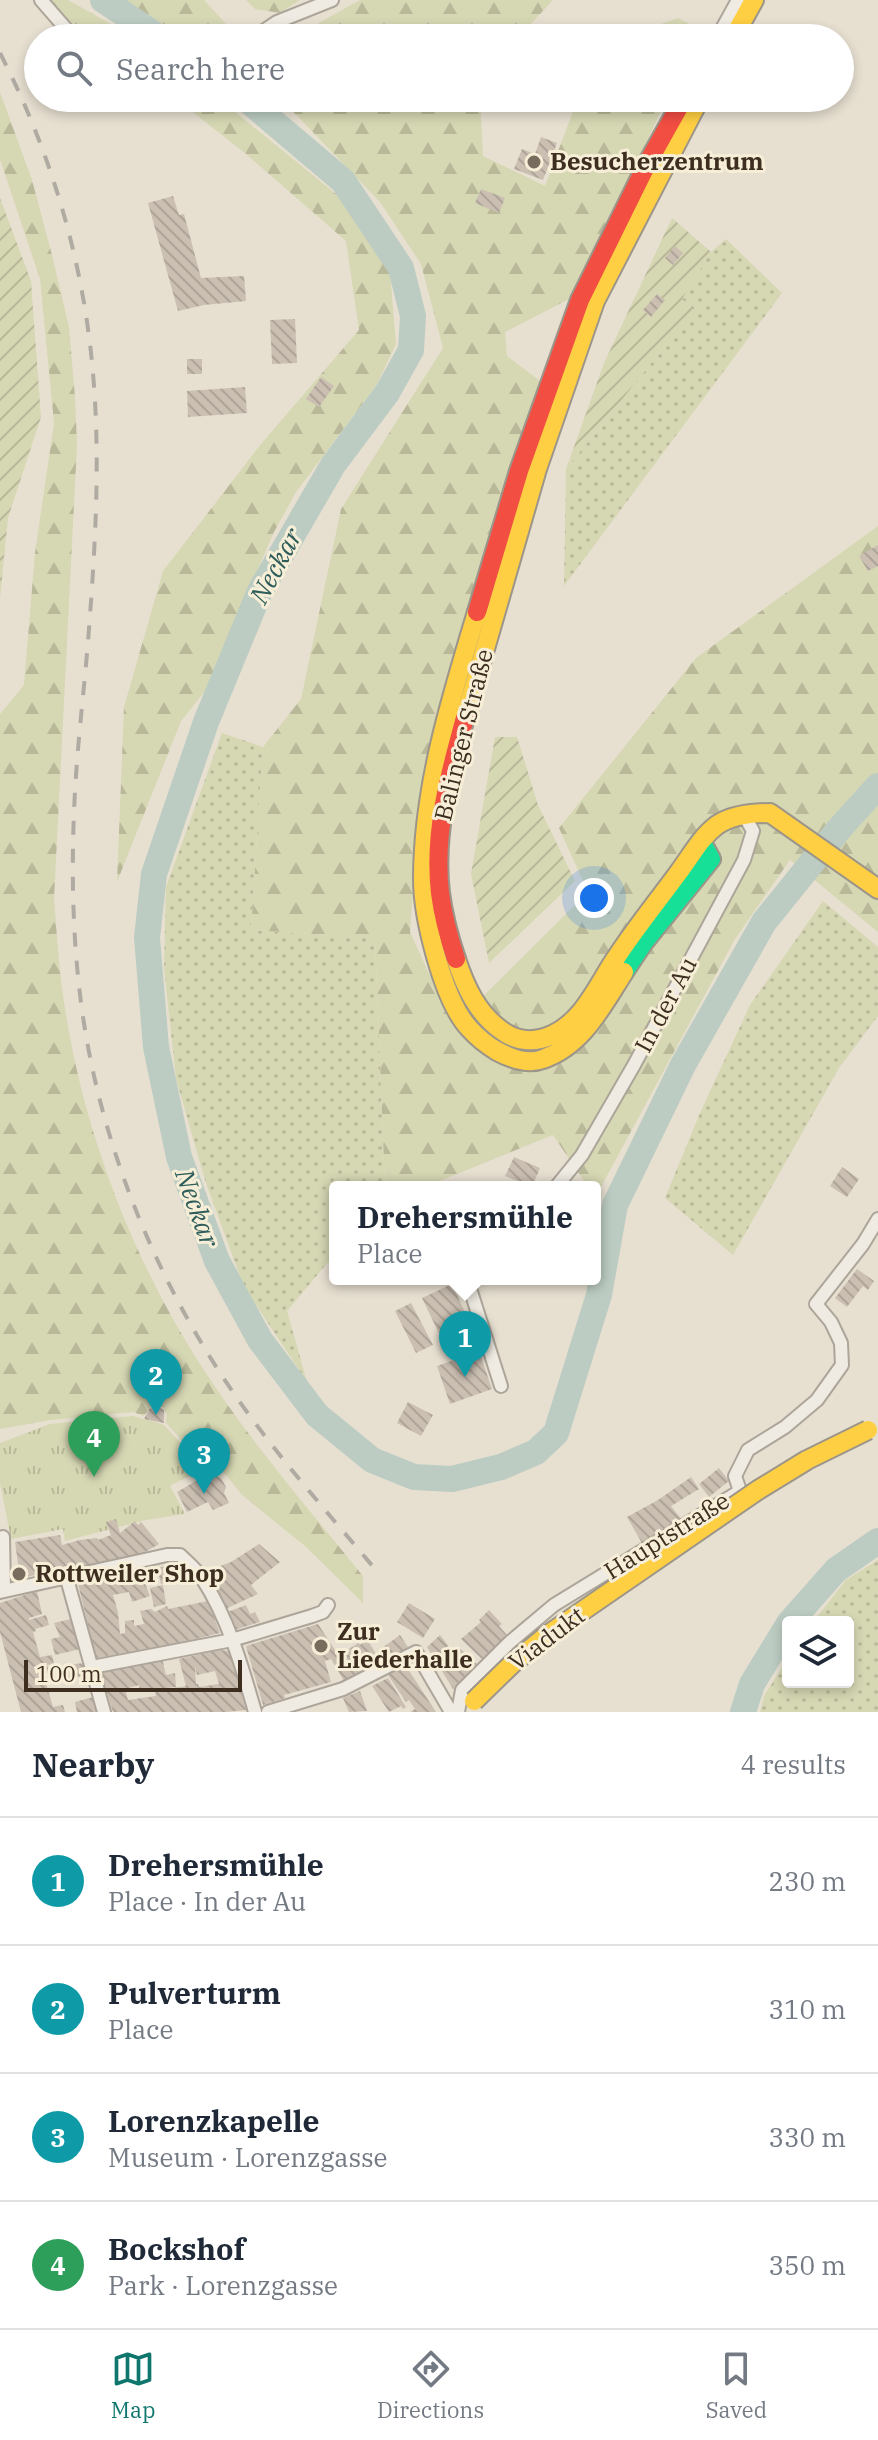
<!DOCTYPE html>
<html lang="en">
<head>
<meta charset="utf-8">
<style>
	body { margin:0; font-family:"IBM Plex Serif",serif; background:#f6f6f7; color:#1f2937 }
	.controls { position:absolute; right:24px; bottom:24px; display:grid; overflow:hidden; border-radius:8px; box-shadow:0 4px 12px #0003 }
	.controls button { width:72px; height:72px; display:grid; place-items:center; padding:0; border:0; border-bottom:2px solid #e0e1e3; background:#fff; color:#1f2937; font:40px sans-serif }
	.scale { position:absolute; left:24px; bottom:20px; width:218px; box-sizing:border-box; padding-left:8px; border:4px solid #3d2e20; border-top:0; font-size:22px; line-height:28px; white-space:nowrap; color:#3d2e20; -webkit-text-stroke:6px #f7eed8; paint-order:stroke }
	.you { position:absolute; left:594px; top:898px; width:28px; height:28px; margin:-20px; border:6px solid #fff; border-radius:50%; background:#1a73e8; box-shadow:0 0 0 12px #1a73e833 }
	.badge { display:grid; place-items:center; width:52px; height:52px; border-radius:50%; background:#0f766e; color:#fff; font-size:26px; font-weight:700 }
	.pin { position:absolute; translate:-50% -66px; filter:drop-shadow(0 2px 4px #0008) }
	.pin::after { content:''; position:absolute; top:42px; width:28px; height:24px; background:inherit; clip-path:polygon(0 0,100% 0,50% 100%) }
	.popup { position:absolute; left:329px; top:1181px; width:272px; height:104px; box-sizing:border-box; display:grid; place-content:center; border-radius:8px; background:#fff; filter:drop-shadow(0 2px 6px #0005); font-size:26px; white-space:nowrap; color:#747a83 }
	.popup b { font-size:30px; color:#1f2937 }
	.popup::after { content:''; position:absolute; left:50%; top:100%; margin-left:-16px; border:16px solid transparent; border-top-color:#fff }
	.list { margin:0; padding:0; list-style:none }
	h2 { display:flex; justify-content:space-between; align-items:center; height:104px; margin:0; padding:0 32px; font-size:34px }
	h2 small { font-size:26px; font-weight:400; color:#747a83 }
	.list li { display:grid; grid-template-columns:52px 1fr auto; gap:24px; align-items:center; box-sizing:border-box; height:128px; padding:0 32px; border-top:2px solid #e0e1e3 }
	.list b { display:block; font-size:30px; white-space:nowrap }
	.list p { margin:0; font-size:26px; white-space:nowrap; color:#747a83 }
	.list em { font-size:26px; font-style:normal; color:#747a83 }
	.icon { flex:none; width:44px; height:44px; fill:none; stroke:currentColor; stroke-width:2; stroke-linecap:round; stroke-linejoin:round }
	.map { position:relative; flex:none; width:878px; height:1712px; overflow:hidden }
	.search { position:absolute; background:#fff; box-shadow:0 4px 12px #0003; left:24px; right:24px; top:24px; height:88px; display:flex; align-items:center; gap:20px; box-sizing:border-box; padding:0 28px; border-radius:44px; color:#747a83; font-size:30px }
	.sheet { height:616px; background:#fff }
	nav { display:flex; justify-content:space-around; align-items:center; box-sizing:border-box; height:112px; border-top:2px solid #e0e1e3; background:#fff; font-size:22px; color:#747a83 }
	nav a { display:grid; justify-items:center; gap:4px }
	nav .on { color:#0f766e }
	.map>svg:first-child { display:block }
	.grass { fill:url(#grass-dots) }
	.forest { fill:url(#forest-firs) }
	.park { fill:url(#park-tufts) }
	.garden { fill:url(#garden-furrows) }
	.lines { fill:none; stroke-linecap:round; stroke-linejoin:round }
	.river { stroke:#bcccc2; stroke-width:26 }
	.building { fill:url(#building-back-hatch); fill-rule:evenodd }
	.street-casing { stroke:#ada599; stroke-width:16 }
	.fast-casing { stroke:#9c958a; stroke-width:22 }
	.slow-casing { stroke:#9c958a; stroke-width:22 }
	.jam-casing { stroke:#9c958a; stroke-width:22 }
	.street { stroke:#efebe3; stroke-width:12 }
	.fast { stroke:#16e098; stroke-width:18 }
	.slow { stroke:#ffcf43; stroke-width:18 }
	.jam { stroke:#f24e42; stroke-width:18 }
	.rail { stroke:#afaaa2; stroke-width:4; stroke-dasharray:14 14; stroke-linecap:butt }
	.slow-bridge-casing { stroke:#9c958a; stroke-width:22; stroke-linecap:butt }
	.slow-bridge { stroke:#ffcf43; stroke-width:18 }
	.poi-dot { fill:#786c5e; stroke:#f7eed8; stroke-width:3 }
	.labels { text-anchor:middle; stroke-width:6; stroke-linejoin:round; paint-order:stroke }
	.poi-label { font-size:24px; font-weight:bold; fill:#3d2e20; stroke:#f7eed8; text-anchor:start }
	.street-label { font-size:24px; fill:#3d2e20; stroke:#f7eed8 }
	.water-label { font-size:26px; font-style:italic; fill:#2f5d5a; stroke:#f7eed8 }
</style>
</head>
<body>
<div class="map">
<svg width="878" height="1712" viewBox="0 0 878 1712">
	<defs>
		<pattern id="grass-dots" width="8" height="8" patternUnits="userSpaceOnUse" patternTransform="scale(2)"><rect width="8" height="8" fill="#d6d7b3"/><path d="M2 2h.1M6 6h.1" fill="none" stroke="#b9b99a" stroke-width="1.8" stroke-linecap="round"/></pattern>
		<pattern id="forest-firs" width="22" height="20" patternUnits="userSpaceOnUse" patternTransform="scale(2)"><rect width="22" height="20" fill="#d6d7b3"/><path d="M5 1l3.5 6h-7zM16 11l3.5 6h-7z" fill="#b9b99a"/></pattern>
		<pattern id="park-tufts" width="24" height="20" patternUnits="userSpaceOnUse" patternTransform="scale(2)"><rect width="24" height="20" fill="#d6d7b3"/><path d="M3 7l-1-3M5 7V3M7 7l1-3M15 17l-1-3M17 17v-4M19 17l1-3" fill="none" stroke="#b9b99a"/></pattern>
		<pattern id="garden-furrows" width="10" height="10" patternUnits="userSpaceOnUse" patternTransform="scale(2)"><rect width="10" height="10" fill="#d6d7b3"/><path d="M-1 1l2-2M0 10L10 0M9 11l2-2" fill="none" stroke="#b9b99a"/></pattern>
		<pattern id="building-back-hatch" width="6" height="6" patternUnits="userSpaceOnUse" patternTransform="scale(2)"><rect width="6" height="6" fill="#cbbfb2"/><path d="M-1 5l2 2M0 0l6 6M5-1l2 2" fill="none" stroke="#afa499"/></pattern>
	</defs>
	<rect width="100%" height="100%" fill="#e7e0d1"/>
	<path class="grass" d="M726,239L782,293L564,586L566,469L693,311L681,299L711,252Z
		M222,733L263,747L251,930L375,938L385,1187H335V1254L287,1311L307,1382L243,1285L205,1180L176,1079L164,968L166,887Z
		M823,901L878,947V1016L839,1068L733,1255L665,1198L700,1113L750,1005Z
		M878,1560V1712H760L764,1696L788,1658V1682H848V1622H813L846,1580Z"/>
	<path class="forest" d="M49,0H68L136,38H81Z
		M125,0H204L228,26L208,38H190L141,19Z
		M246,0H300L280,13L255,9Z
		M360,0H553L518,38H292Z
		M678,18L699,29L694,38H621Z
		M0,92L32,180L52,255L69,327L75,397L77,445L54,899C57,936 59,972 65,1008C84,1132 132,1258 200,1364C248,1439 307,1507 363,1576V1603L305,1546L242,1495L222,1470L206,1472L187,1446L166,1423L167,1415L163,1407L151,1406L144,1416L133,1412L51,1420L0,1429V714L24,685L35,553L54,423L40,279L0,159Z
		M194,98H218L341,198L390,272L396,344L376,386L296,492L274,532L205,691L181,721L117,882L124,707L163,571L261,444L359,330L346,241L246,154L185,106Z
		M280,98H480L483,156L545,186L578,98H667L575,296L505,332L507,356L540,381L506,490L420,799L410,932L453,1026L588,892L559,828L696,658L878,526V932L790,860L735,939L595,1198V1187H588L553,1135L425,1187H385L375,938L251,930L263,747L301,699L341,509L443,348L421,264L380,202Z"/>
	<path class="park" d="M133,1416L164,1425L185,1448L201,1470L170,1486L185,1514L146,1520L65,1541L63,1529L11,1539L0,1483V1443L50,1424Z"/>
	<path class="garden" d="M0,198L31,281L41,417L8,518L0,599Z
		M672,218L711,252L682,299L694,310L566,469L604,363Z
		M495,737H517L538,805L575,881L489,963L471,874Z"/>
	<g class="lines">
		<path class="river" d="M103,0L160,38
			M245,98L343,181L401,268L413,316L411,350L387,393L333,465L260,591L206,722L154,874L147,938L156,1047L179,1157L217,1261L260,1340L317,1415L372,1460L414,1477L452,1479L501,1467L536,1452L556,1433L599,1295L615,1205L683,1065L764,922L839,829L878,786
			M790,1622L836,1570L878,1541
			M743,1712L752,1684L788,1625"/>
	</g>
	<path class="building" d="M541,137L557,143L543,180L514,169L522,149L535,154Z
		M481,189L505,198L499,213L475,203Z
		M173,196L179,215L184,214L201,278L244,276L246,301L204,305L178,311L148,203Z
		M675,246L683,253L673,265L665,258Z
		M657,294L665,300L651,317L643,310Z
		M295,319L297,363L272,364L270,320Z
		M187,359H202V374H187Z
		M321,377L334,386L319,407L306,399Z
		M245,387L247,413L188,417L187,391Z
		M878,545V566L868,571L859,556Z
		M514,1157L540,1168L532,1187L505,1176Z
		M842,1167L859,1179L847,1197L830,1186Z
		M857,1269L874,1281L868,1290L863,1286L847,1307L835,1298Z
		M452,1284L474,1332L445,1346L422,1298Z
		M411,1303L433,1345L416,1353L395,1311Z
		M479,1351L492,1389L450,1404L437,1366Z
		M408,1402L433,1415L421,1436L397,1423Z
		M155,1406L164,1410V1423L144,1419L149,1409Z
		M719,1468L729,1481L709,1497L699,1484Z
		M208,1474L221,1478L226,1487L224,1493L229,1503L213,1510L208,1502L187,1512L177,1492Z
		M691,1477L699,1489L671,1506L682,1520L643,1545L627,1517L658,1500Z
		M116,1519L120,1533L135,1521L138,1525L141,1522L159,1544L138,1556L20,1578L15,1542L60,1535L62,1545L80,1540L97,1538L98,1540L111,1535L106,1522Z
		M259,1544L280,1562L251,1585L258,1594L223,1610L205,1572L231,1562Z
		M175,1564L179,1580L161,1584L157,1568Z
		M140,1571L150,1596L132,1602L129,1592L113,1595L118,1612L120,1634L125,1633V1621L134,1620V1626L144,1624L140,1611L151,1609L155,1612L167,1606L168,1609L208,1601L220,1633L184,1642L96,1658L78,1584L96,1578Z
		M163,1585L166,1604L154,1607L150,1588Z
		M37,1591L42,1614L29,1618V1620L46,1615L49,1625L35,1629L36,1631L33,1632L40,1657L52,1655L54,1664L47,1665L49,1672L44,1673L46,1683L53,1707L63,1705L65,1712H21L0,1632V1603Z
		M409,1603L435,1619L423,1638L397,1622Z
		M246,1605L250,1614L255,1612L260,1622L234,1630L225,1613Z
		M489,1610L502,1624L499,1626L507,1635L483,1660L461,1639L481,1622L479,1620Z
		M71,1619L80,1649L55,1655L51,1639L60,1637L54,1623Z
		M318,1624L339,1656L350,1651L349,1649L358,1643L360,1645L367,1639L382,1664L344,1681L331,1659L325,1661L331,1682L284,1695L285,1698L263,1705L246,1646Z
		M400,1635L408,1647L394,1657L391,1654L388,1656L382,1648Z
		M440,1635L453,1652L458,1647L478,1665L455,1688L453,1689L427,1647Z
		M219,1650L230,1651L246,1710L225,1712H113L99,1668L162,1658L166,1675L175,1673L176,1687L140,1691L139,1685L125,1689L128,1700L156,1696L155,1691L186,1686L179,1659ZM195,1666L197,1675L215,1671L219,1684L199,1687L198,1684H196Z
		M85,1663L88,1674L68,1680L64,1665Z
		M404,1663L436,1712H410L415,1709L409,1700L406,1702L388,1675L391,1673L389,1671Z
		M388,1678L406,1707L403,1709L401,1706L389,1712L372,1686Z
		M360,1691L367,1711L349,1712L343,1698Z
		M93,1697L97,1712H77L75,1702Z"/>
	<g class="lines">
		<g class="street-casing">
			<path id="street" d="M41,0L74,38
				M253,38L277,22L332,0
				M717,38L738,0
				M556,1187L582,1155L634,1065L744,860L753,831L744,815
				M467,1279L501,1386
				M3,1537L4,1591
				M67,1579L104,1712
				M0,1592L167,1555H180C187,1562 196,1569 202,1578C228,1618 242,1666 255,1712
				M92,1667L232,1640L312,1616L323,1612L328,1605
				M268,1712L343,1689L416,1652L451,1712
				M458,1712L462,1690L509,1643L554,1605L740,1491L735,1476L748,1450L785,1427L817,1400L842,1365L841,1343L831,1322L816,1304L863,1244L878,1219"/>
		</g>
		<g class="fast-casing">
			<path id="fast" d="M624,972L644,942L711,859L701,841"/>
		</g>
		<g class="slow-casing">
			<path id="slow" d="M733,38L754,0
				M477,612C451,698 423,788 423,879C423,917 443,1000 469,1028C477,1037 487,1045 497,1051C510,1058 528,1065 543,1059C583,1045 602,1006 624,972
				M465,718L537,469L595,301L700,98
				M456,959C465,986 477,1013 501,1030C516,1042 535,1043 552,1035C582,1022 597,987 614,961C634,930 657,902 679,872C691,856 701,837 717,825C732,815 752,813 770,813L878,889"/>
		</g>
		<g class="jam-casing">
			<path id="jam" d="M477,612L519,471L580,300L647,164L684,98
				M456,959C449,938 443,916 440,893C433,834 449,775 465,718"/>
		</g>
		<use href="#street" class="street"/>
		<use href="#fast" class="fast"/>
		<use href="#slow" class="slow"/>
		<use href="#jam" class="jam"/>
		<path class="rail" d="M0,53C53,156 86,270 94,386C100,467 95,549 89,629C85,683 78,737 75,791C71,864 72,938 82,1010C101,1147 158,1285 237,1398C279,1458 328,1513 375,1569"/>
		<g class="slow-bridge-casing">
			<path id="slow-bridge" d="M474,1701L512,1664L546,1636L758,1490L807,1460L868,1430"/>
		</g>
		<use href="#slow-bridge" class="slow-bridge"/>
	</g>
	<g class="poi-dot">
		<circle cx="534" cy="162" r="8"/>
		<circle cx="19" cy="1574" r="8"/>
		<circle cx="321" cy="1646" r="8"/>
	</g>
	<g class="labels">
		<g class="poi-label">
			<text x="550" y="170">Besucherzentrum</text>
			<text x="35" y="1582">Rottweiler Shop</text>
			<text x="337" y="1640">Zur<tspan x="337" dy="28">Liederhalle</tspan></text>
		</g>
		<g class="street-label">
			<text transform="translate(464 735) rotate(-76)" y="8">Balinger Straße</text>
			<text transform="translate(666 1005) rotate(-62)" y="8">In der Au</text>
			<text transform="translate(667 1536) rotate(-32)" y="8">Hauptstraße</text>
			<text transform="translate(547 1639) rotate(-37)" y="8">Viadukt</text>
		</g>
		<g class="water-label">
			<text transform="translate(276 566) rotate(-62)" y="9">Neckar</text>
			<text transform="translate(197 1208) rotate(70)" y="9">Neckar</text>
		</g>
	</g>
</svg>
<div class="controls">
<button><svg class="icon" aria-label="layers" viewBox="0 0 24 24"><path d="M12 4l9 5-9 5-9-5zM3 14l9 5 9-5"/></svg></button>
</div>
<div class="scale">100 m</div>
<div class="you"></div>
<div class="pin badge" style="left:465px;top:1377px;background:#0f9aa8">1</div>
<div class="popup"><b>Drehersmühle</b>Place</div>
<div class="pin badge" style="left:156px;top:1415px;background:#0f9aa8">2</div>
<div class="pin badge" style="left:204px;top:1494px;background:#0f9aa8">3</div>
<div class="pin badge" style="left:94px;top:1477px;background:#2e9e5b">4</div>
<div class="search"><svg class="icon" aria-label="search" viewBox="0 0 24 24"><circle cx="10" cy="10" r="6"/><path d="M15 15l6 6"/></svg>Search here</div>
</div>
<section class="sheet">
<h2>Nearby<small>4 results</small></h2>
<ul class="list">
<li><span class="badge" style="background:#0f9aa8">1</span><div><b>Drehersmühle</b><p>Place · In der Au</p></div><em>230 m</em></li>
<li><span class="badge" style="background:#0f9aa8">2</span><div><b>Pulverturm</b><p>Place</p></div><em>310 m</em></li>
<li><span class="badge" style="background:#0f9aa8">3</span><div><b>Lorenzkapelle</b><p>Museum · Lorenzgasse</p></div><em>330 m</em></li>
<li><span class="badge" style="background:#2e9e5b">4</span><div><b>Bockshof</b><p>Park · Lorenzgasse</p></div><em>350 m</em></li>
</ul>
</section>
<nav>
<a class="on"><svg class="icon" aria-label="map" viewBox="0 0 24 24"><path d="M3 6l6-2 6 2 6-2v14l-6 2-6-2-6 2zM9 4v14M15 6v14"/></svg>Map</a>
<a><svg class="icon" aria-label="directions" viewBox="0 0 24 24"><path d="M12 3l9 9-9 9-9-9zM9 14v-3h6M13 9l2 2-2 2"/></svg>Directions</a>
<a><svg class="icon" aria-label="saved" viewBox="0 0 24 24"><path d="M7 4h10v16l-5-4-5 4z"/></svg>Saved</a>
</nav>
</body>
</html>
